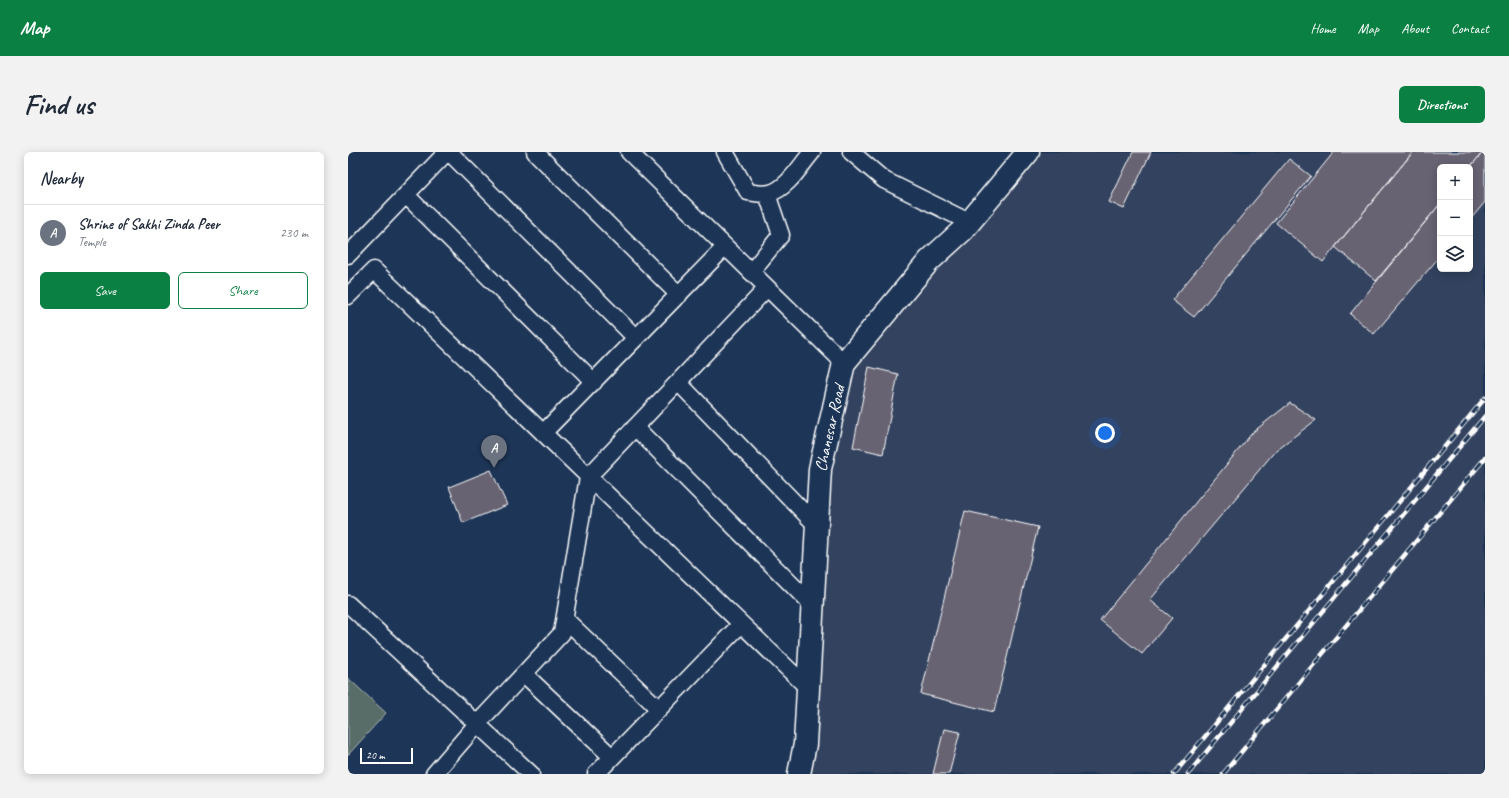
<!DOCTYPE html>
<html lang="en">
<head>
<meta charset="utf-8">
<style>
	body { margin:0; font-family:Caveat,sans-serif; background:#f2f2f3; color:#1f2937 }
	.controls { position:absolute; right:12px; top:12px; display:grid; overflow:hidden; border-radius:6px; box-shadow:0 2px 10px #0003 }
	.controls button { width:36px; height:36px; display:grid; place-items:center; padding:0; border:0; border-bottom:1px solid #e0e1e3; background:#fff; color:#1f2937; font:20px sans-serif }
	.scale { position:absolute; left:12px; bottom:10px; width:53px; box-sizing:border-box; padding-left:4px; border:2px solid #fff; border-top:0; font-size:11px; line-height:14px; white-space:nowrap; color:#fff; -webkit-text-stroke:3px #1d3557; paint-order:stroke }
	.you { position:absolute; left:757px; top:281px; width:14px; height:14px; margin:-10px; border:3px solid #fff; border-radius:50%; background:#1a73e8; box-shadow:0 0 0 6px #1a73e833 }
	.badge { display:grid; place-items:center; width:26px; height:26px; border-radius:50%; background:#0b8043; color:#fff; font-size:13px; font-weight:700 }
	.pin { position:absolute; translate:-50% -33px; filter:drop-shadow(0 1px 2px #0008) }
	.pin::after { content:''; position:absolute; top:21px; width:14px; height:12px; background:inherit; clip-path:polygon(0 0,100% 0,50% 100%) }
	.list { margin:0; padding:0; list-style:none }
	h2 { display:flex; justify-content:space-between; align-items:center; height:52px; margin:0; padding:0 16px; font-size:17px }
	h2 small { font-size:13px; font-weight:400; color:#747a83 }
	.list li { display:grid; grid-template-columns:26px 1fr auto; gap:12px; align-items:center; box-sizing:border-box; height:56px; padding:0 16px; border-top:1px solid #e0e1e3 }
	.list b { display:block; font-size:15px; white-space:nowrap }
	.list p { margin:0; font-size:13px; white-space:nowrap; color:#747a83 }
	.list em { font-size:13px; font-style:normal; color:#747a83 }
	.actions { display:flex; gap:8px; padding:12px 16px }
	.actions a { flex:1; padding:9px 0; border:1px solid #0b8043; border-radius:6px; text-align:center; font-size:14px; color:#0b8043 }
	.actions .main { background:#0b8043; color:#fff }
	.icon { flex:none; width:22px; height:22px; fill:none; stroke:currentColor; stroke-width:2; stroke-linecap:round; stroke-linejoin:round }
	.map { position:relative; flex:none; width:1137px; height:622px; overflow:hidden; border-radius:6px }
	header { display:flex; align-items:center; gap:24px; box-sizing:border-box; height:56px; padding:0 20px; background:#0b8043; color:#fff }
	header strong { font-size:19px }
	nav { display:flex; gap:22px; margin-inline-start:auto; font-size:14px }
	.intro { display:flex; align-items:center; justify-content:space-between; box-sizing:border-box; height:96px; padding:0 24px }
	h1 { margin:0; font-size:28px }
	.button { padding:10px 18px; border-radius:6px; background:#0b8043; color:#fff; font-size:14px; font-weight:700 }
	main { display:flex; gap:24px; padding:0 24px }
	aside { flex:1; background:#fff; border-radius:6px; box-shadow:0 2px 10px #0003 }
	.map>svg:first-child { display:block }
	.built { fill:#33435f; fill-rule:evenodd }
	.green { fill:#596d68; stroke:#acb6b4 }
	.building { fill:#676373; stroke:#fff }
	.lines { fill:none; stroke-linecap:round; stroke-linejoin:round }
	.street-casing { stroke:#fff; stroke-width:19 }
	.secondary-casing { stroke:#fff; stroke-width:25 }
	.street { stroke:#1d3557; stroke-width:16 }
	.secondary { stroke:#1d3557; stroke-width:22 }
	.rail-casing { stroke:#fff; stroke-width:4.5 }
	.rail { stroke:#1d3557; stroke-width:3; stroke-dasharray:9; stroke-linecap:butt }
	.labels { text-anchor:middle; stroke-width:3.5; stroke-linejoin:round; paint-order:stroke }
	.street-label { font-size:17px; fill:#fff; stroke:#1d3557 }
</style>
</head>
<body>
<header>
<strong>Map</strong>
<nav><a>Home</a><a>Map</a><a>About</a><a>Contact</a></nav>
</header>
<div class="intro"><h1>Find us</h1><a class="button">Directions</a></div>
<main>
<aside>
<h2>Nearby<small></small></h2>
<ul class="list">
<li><span class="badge" style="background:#6b7280">A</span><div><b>Shrine of Sakhi Zinda Peer</b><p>Temple</p></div><em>230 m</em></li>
</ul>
<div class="actions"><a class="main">Save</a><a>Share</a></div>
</aside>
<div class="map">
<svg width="1137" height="622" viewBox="0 0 1137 622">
	<rect width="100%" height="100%" fill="#1d3557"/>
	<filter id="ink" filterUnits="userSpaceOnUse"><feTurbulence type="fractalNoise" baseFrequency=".025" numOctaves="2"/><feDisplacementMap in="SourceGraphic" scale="8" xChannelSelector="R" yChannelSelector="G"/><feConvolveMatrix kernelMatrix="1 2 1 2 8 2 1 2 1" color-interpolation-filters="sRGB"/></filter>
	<g filter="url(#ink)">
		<path class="built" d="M672,0H1137V622H447L472,317L496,211ZM1092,15H1122V117H1092Z"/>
		<path class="green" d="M0,526L38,561L0,603Z"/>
		<path class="building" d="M785,0H803L776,57L761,50Z
			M986,0H1065L975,110L928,71Z
			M1065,0H1135L1122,15H1092V52L1028,129L987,95Z
			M1135,0H1137V50L1122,68V15Z
			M941,7L963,24L846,165L824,148Z
			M1092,52V104L1026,182L1002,162Z
			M521,215L550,222L535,302L505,295Z
			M942,251L968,268L928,298L802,448L824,466L794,502L752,468L905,280Z
			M143,318L159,353L115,371L101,335Z
			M617,359L690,375L646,560L573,542Z
			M596,577L612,580L601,622H585Z"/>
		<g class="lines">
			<g class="street-casing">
				<path id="street" d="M101,0L288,186
					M187,0L331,143
					M281,0L496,211
					M377,0L400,40C407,41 415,43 422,41C439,37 453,13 464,0
					M503,0L536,28L621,70
					M58,43L246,230
					M0,103L99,0
					M403,120L433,83L419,42
					M0,144L26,118L461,537
					M330,230L469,374
					M287,275L465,454
					M195,281L377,95
					M0,452L183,622
					M217,467L311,557
					M176,522L264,605
					M86,622L129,572L214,481L240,325L419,136
					M248,622L393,472"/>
			</g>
			<g class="secondary-casing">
				<g id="secondary">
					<path id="s1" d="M451,622L457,592L472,317L496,211L581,109L615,78L680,0"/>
				</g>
			</g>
			<use href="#street" class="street"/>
			<use href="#secondary" class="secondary"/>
			<g class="rail-casing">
				<path id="rail" d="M826,622L1137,246
					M840,622L1137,264
					M875,622L1137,306"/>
			</g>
			<use href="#rail" class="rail"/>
		</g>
	</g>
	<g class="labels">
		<g class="street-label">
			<text dy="6" stroke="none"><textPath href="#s1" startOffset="348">Chanesar Road</textPath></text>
		</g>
	</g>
</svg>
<div class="controls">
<button>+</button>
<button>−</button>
<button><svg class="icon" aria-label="layers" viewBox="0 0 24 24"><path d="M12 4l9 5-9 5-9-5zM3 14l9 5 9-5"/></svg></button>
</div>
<div class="scale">20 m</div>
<div class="you"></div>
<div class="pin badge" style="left:146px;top:316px;background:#6b7280">A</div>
</div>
</main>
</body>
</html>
